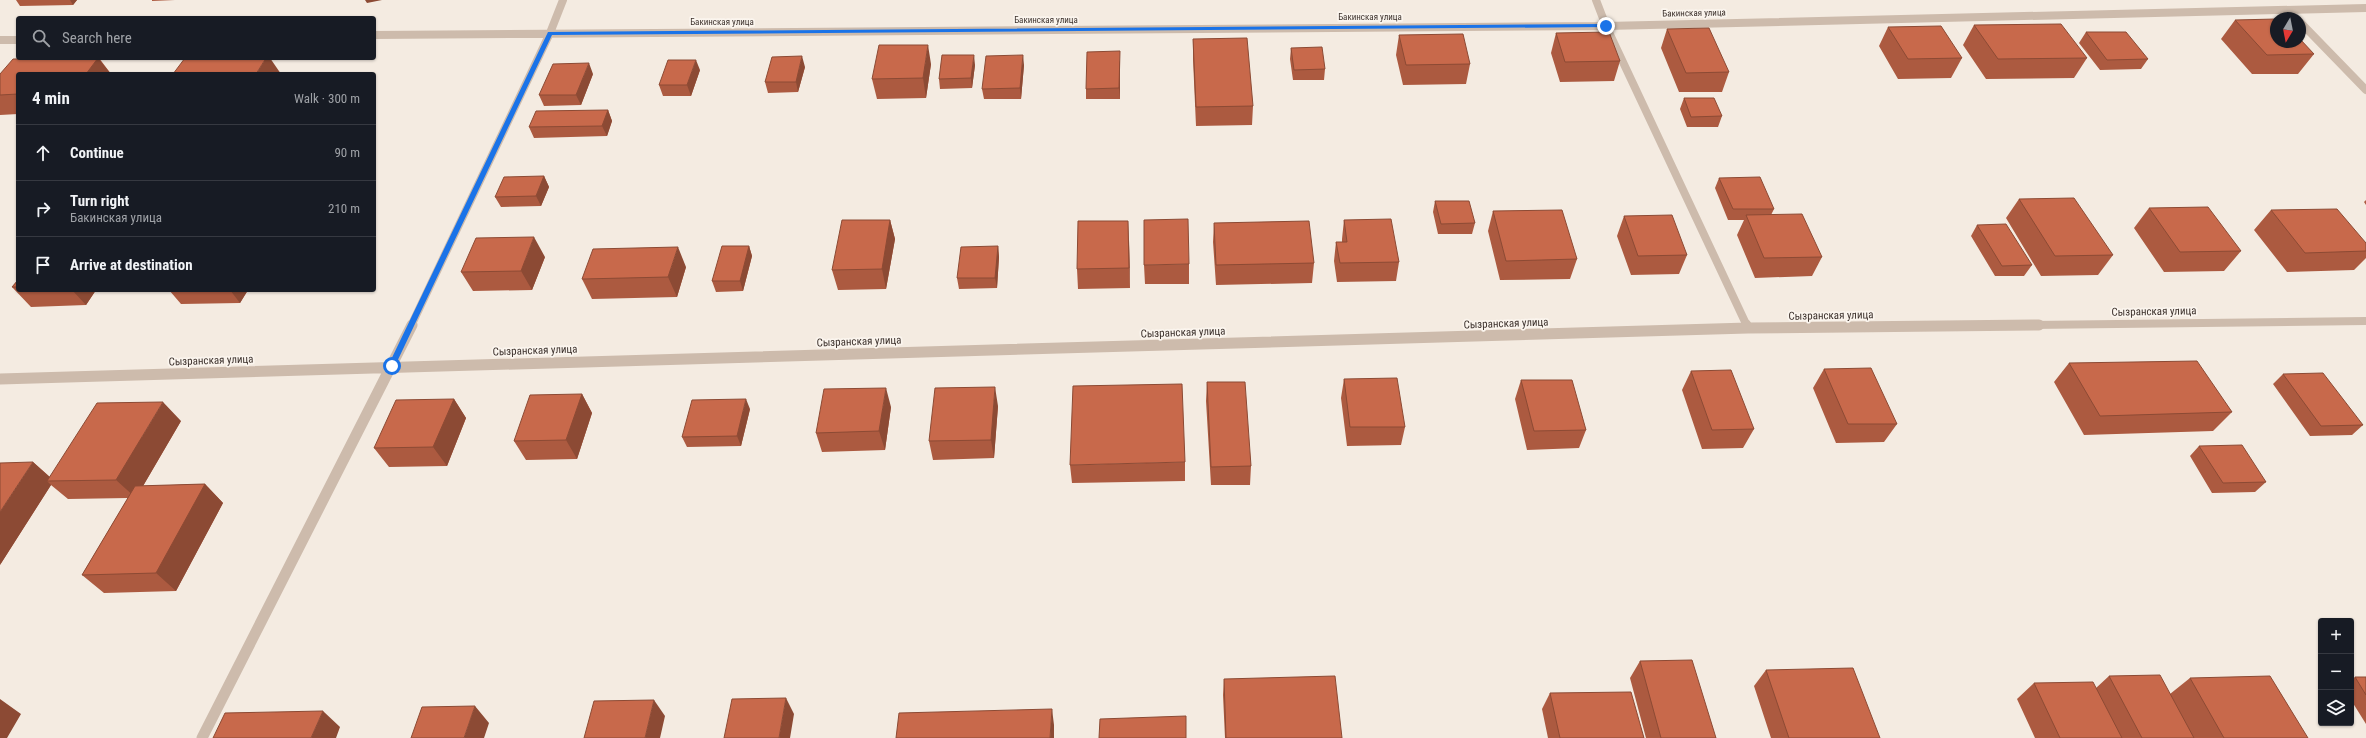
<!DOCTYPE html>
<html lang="en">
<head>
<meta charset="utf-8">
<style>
	body { margin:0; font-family:"Roboto Condensed",sans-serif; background:#242831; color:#f1f3f6 }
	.controls { position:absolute; right:12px; bottom:12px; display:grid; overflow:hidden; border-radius:4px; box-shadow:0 1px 3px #0004 }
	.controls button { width:36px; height:36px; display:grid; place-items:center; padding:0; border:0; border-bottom:1px solid #363941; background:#171b24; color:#f1f3f6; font:20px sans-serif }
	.compass { position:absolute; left:2270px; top:12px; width:36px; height:36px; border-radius:50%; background:#171b24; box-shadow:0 1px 3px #0004; rotate:190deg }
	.stop { position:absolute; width:12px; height:12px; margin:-9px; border:3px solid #1a73e8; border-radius:50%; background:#fff }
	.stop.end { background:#1a73e8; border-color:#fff; box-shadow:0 1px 4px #0008 }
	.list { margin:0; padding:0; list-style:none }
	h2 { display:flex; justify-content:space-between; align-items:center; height:52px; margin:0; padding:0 16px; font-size:17px }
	h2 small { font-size:13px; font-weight:400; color:#9ea1a6 }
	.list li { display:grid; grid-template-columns:26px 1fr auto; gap:12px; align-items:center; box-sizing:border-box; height:56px; padding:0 16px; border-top:1px solid #363941 }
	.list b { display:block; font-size:15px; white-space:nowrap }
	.list p { margin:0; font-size:13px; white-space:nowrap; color:#9ea1a6 }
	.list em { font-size:13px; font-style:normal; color:#9ea1a6 }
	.icon { flex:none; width:22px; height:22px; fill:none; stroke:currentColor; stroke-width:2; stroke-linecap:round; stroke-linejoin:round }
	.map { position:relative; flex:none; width:2366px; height:738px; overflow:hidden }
	.search { position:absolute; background:#171b24; box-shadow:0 1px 3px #0004; left:16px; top:16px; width:360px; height:44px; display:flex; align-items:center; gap:10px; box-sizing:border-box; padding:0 14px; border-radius:4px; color:#9ea1a6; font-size:15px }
	.panel { position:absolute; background:#171b24; box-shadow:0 1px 3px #0004; left:16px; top:72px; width:360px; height:220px; border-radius:4px }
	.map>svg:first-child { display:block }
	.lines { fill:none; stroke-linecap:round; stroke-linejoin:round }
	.street-far1 { stroke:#cdbbac; stroke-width:8 }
	.street { stroke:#cdbbac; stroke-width:11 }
	.wall { fill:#ac5a40 }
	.shaded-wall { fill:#8c4a34 }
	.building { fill:#c8694b; stroke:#8c4a34 }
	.route { fill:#1a73e8 }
	.labels { text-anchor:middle; stroke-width:3.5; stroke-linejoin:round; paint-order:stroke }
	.far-street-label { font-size:9px; fill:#3b302b; stroke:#fbf5ee }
	.street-label { font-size:11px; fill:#3b302b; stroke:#fbf5ee }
</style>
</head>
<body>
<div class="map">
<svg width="2366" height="738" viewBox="0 0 2366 738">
	<rect width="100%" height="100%" fill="#f4ebe1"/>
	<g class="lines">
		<path class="street-far1" d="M1596,0L1606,26L1747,326
			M2300,22L2366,90
			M374,35L1606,26L2366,8
			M0,40H18
			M411,326L550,33L563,0
			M1951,326L2366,321"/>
		<path class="street" d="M1746,325L1748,328
			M0,379L1748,328L2039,325
			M202,738L412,325"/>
	</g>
	<path class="wall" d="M16,0H77L73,5L20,6Z
		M152,0H175L152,1Z
		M2235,20L2314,54L2298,74H2252L2221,39Z
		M1974,25L2087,58L2074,78L1986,79L1963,45Z
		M1888,27L1962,58L1951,78L1898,79L1879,46Z
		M1667,29L1729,72L1722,92H1679L1661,48Z
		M2086,32L2148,59L2141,69L2100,70L2079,43Z
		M1556,33L1620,61L1614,81L1560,82L1551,53Z
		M1399,35L1470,64L1466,84L1403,85L1396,55Z
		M1193,39L1253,106L1252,125L1196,126L1193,59Z
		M1291,48L1325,69L1324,80H1293L1290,59Z
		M99,58L111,74H18V114L0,115V74Z
		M1120,61V99H1086V89Z
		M931,64L926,98L877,99L872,79Z
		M975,65L972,88L940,89L939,79Z
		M1024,65L1021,99H984L982,89Z
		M805,67L798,92L768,93L765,82Z
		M700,70L691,96H663L659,85Z
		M593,74L581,105L544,106L539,95Z
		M1684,98L1722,116L1718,127H1687L1680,109Z
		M608,110L612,121L607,136L534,138L529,127Z
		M544,176L549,187L541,206L501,207L495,197Z
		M1719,178L1774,209L1771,215L1822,257L1812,276L1755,278L1737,235L1744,220H1728L1715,188Z
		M2019,199L2113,255L2098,275L2041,276L2006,218Z
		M2366,200V205L2364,202Z
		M1435,201L1475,223L1472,234H1438L1433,212Z
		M2149,208L2241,251L2224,271L2164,272L2134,228Z
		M2271,210L2366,243V258L2354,270L2287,272L2254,230Z
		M1493,211L1577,259L1570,279L1500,280L1488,231Z
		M1624,216L1687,255L1679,274L1631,275L1617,236Z
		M890,220L895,239L886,289L838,290L832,270Z
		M1344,220L1399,262L1396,281L1337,282L1334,261L1336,242H1342V239Z
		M1214,223L1314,263L1312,283L1216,285L1213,242Z
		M1977,225L2032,265L2024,276H1995L1971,236Z
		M1129,240L1130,288L1078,289L1077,269Z
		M749,246L752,256L743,291L716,292L712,281Z
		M998,246L999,257L997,288L959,289L957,278Z
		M545,257L532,290L473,291L461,272Z
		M1189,264V284H1145L1144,265Z
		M686,267L677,297L592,299L582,279Z
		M18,280V290H96L86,305L31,307L12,287Z
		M169,290H248L240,303L181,304Z
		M2069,363L2232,412L2213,431L2084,435L2054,382Z
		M1824,369L1897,424L1884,442L1836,443L1813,388Z
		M1691,371L1754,429L1743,448L1702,449L1682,390Z
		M2283,374L2363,425L2352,435L2310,436L2273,384Z
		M1344,379L1405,427L1401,445L1347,446L1341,398Z
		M1521,380L1586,430L1579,448L1527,450L1515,399Z
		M1207,382L1251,466L1250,485H1211L1206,401Z
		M582,394L592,413L577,459L526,460L514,441Z
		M454,399L466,418L447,466L389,467L374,448Z
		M998,406L994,458L933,460L929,441Z
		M891,407L885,450L822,452L816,433Z
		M750,409L741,446L687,447L682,437Z
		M181,421L143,486L205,484L223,503L176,591L104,593L82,575L128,498L68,499L51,485L0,565L33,462L50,477Z
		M2199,446L2266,482L2255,492L2212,493L2190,456Z
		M1185,462V481L1072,483L1070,465Z
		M1640,661L1716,738H1646L1630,678Z
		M1766,670L1880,738H1771L1754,686Z
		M2109,676L2170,694L2190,678L2308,738H2035L2017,699L2034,683L2096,688Z
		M2355,677H2366V724L2351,700V680Z
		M1224,679L1342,738H1225L1223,695Z
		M1550,693L1644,738H1548L1542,709Z"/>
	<path class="shaded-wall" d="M70,0H77L73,5Z
		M365,0H382L367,3Z
		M928,45L931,64L926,98L923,78Z
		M1120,51V99L1119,88Z
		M974,55L975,65L972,88L971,78Z
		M1023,55L1024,65L1021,99L1020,88Z
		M802,56L805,67L798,92L796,82Z
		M98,58L111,74H86Z
		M266,58H270L281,74H256Z
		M696,60L700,70L691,96L687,85Z
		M589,63L593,74L581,105L576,95Z
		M608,110L612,121L607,136L602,126Z
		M544,176L549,187L541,206L536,196Z
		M890,220L895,239L886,289L882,269Z
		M1128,221L1129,240L1130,288L1129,268Z
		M534,237L545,257L532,290L521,271Z
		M749,246L752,256L743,291L740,281Z
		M998,246L999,257L997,288L995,278Z
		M678,247L686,267L677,297L668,277Z
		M72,290H96L86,305Z
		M230,290H248L240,303Z
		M995,387L998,406L994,458L991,440Z
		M886,388L891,407L885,450L879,431Z
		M582,394L592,413L577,459L566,440Z
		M454,399L466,418L447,466L433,447Z
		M746,399L750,409L741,446L737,436Z
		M163,402L181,421L136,498L116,480Z
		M33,462L54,481H47L51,485L0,565V512Z
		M205,484L223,503L176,591L156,573Z
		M786,698L794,714L790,738H779Z
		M0,699L21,714L7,738H0Z
		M654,700L665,716L660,738H645Z
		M475,706L489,723L484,738H464Z
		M1052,709L1054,725V738H1050Z
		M323,711L340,727L336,738H311Z"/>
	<path class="building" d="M2276,19V42H2300V39L2314,54L2267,55L2235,20Z
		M2061,24L2087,58L1998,59L1974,25Z
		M1941,26L1962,58L1908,59L1888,27Z
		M1709,28L1729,72L1686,73L1667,29Z
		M1609,32L1620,61L1565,62L1556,33Z
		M2086,32H2126L2148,59L2107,60Z
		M1463,34L1470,64L1406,65L1399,35Z
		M1247,38L1253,106L1196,107L1193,39Z
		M879,45H928L923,78L872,79Z
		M1322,47L1325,69L1294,70L1291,48Z
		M1120,51L1119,88L1086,89L1087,52Z
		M942,55H974L971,78L939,79Z
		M1023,55L1020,88L982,89L986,56Z
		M802,56L796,82H765L772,57Z
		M98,58L86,74H18V94L0,95V74L13,59Z
		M185,58H266L256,74H173Z
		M668,60H696L687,85H659Z
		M589,63L576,95H539L553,64Z
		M1684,98H1714L1722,116L1691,117Z
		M608,110L602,126L529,127L536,111Z
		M544,176L536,196L495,197L504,177Z
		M1760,177L1774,209H1733L1719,178Z
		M2074,198L2113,255L2055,256L2019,199Z
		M1435,201H1469L1475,223L1441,224Z
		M2208,207L2241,251L2180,252L2149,208Z
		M2337,209L2366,243V251L2305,253L2271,210Z
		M1562,210L1577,259L1506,261L1493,211Z
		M1802,214L1822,257L1764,258L1746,215Z
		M1672,215L1687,255L1638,256L1624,216Z
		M1188,219L1189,264L1144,265V220Z
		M1391,219L1399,262L1340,263L1336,242H1347L1344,220Z
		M842,220H890L882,269L832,270Z
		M1078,221H1128L1129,268L1077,269Z
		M1309,221L1314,263L1216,265L1214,223Z
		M2006,224L2032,265L2002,266L1977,225Z
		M534,237L521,271L461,272L476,238Z
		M722,246H749L740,281H712Z
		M998,246L995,278H957L961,247Z
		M678,247L668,277L582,279L593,249Z
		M18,280V287H12Z
		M2197,361L2232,412L2100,416L2069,363Z
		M1871,368L1897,424H1848L1824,369Z
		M1731,370L1754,429L1712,430L1691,371Z
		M2323,373L2363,425L2321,426L2283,374Z
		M1397,378L1405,427H1350L1344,379Z
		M1521,380H1572L1586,430L1534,431Z
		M1207,382H1245L1251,466L1211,467Z
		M1182,384L1185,462L1070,465L1073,386Z
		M995,387L991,440L929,441L935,388Z
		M886,388L879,431L816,433L824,389Z
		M582,394L566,440L514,441L530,395Z
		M454,399L433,447L374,448L396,400Z
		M746,399L737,436L682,437L692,400Z
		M163,402L116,480L47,481L97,403Z
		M2242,445L2266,482L2223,483L2199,446Z
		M33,462L0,512V463Z
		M205,484L156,573L82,575L135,486Z
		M1692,660L1716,738H1661L1640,661Z
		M1853,668L1880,738H1789L1766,670Z
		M2160,675L2194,738H2142L2109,676Z
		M1335,676L1342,738H1226L1224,679Z
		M2270,676L2308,738H2224L2190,678Z
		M2355,677H2366V695Z
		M2093,682L2122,738H2060L2034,683Z
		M1631,692L1644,738H1560L1550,693Z
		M786,698L779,738H724L732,699Z
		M654,700L645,738H584L594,701Z
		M475,706L464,738H411L422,707Z
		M1052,709L1050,738H896L899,713Z
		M323,711L311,738H213L225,713Z
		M1186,716V738H1099L1100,719Z"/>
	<path class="route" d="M1606,24L1608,27L552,35L395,366L392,369L388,366L548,32Z"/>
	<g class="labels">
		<g class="far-street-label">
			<text transform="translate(1694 13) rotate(-1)" y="3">Бакинская улица</text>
			<text x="1370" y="20">Бакинская улица</text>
			<text x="1046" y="23">Бакинская улица</text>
			<text x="722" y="25">Бакинская улица</text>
		</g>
		<g class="street-label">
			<text transform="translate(2154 311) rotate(-1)" y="4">Сызранская улица</text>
			<text transform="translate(1831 315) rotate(-1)" y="4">Сызранская улица</text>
			<text transform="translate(1506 323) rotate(-2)" y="4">Сызранская улица</text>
			<text transform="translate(1183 332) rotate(-2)" y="4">Сызранская улица</text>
			<text transform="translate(859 341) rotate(-2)" y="4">Сызранская улица</text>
			<text transform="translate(535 350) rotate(-2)" y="4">Сызранская улица</text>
			<text transform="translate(211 360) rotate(-2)" y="4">Сызранская улица</text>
		</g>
	</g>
</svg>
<div class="controls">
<button>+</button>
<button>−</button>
<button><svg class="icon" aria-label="layers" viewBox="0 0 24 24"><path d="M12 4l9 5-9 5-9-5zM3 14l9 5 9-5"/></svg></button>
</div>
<svg class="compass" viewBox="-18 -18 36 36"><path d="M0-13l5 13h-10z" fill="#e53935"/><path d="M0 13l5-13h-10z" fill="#9ea1a6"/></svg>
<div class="stop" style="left:392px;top:366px"></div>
<div class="stop end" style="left:1606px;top:26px"></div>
<div class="search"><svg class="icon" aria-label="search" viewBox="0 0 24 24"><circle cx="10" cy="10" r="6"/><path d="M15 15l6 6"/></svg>Search here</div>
<section class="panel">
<h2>4 min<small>Walk · 300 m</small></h2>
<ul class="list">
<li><svg class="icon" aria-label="ahead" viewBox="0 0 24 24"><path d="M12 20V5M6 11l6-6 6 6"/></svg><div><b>Continue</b></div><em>90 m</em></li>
<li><svg class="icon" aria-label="right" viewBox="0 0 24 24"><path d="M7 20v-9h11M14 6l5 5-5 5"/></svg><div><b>Turn right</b><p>Бакинская улица</p></div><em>210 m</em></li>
<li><svg class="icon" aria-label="arrive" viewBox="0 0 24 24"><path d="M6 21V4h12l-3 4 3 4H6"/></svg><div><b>Arrive at destination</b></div></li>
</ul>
</section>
</div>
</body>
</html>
